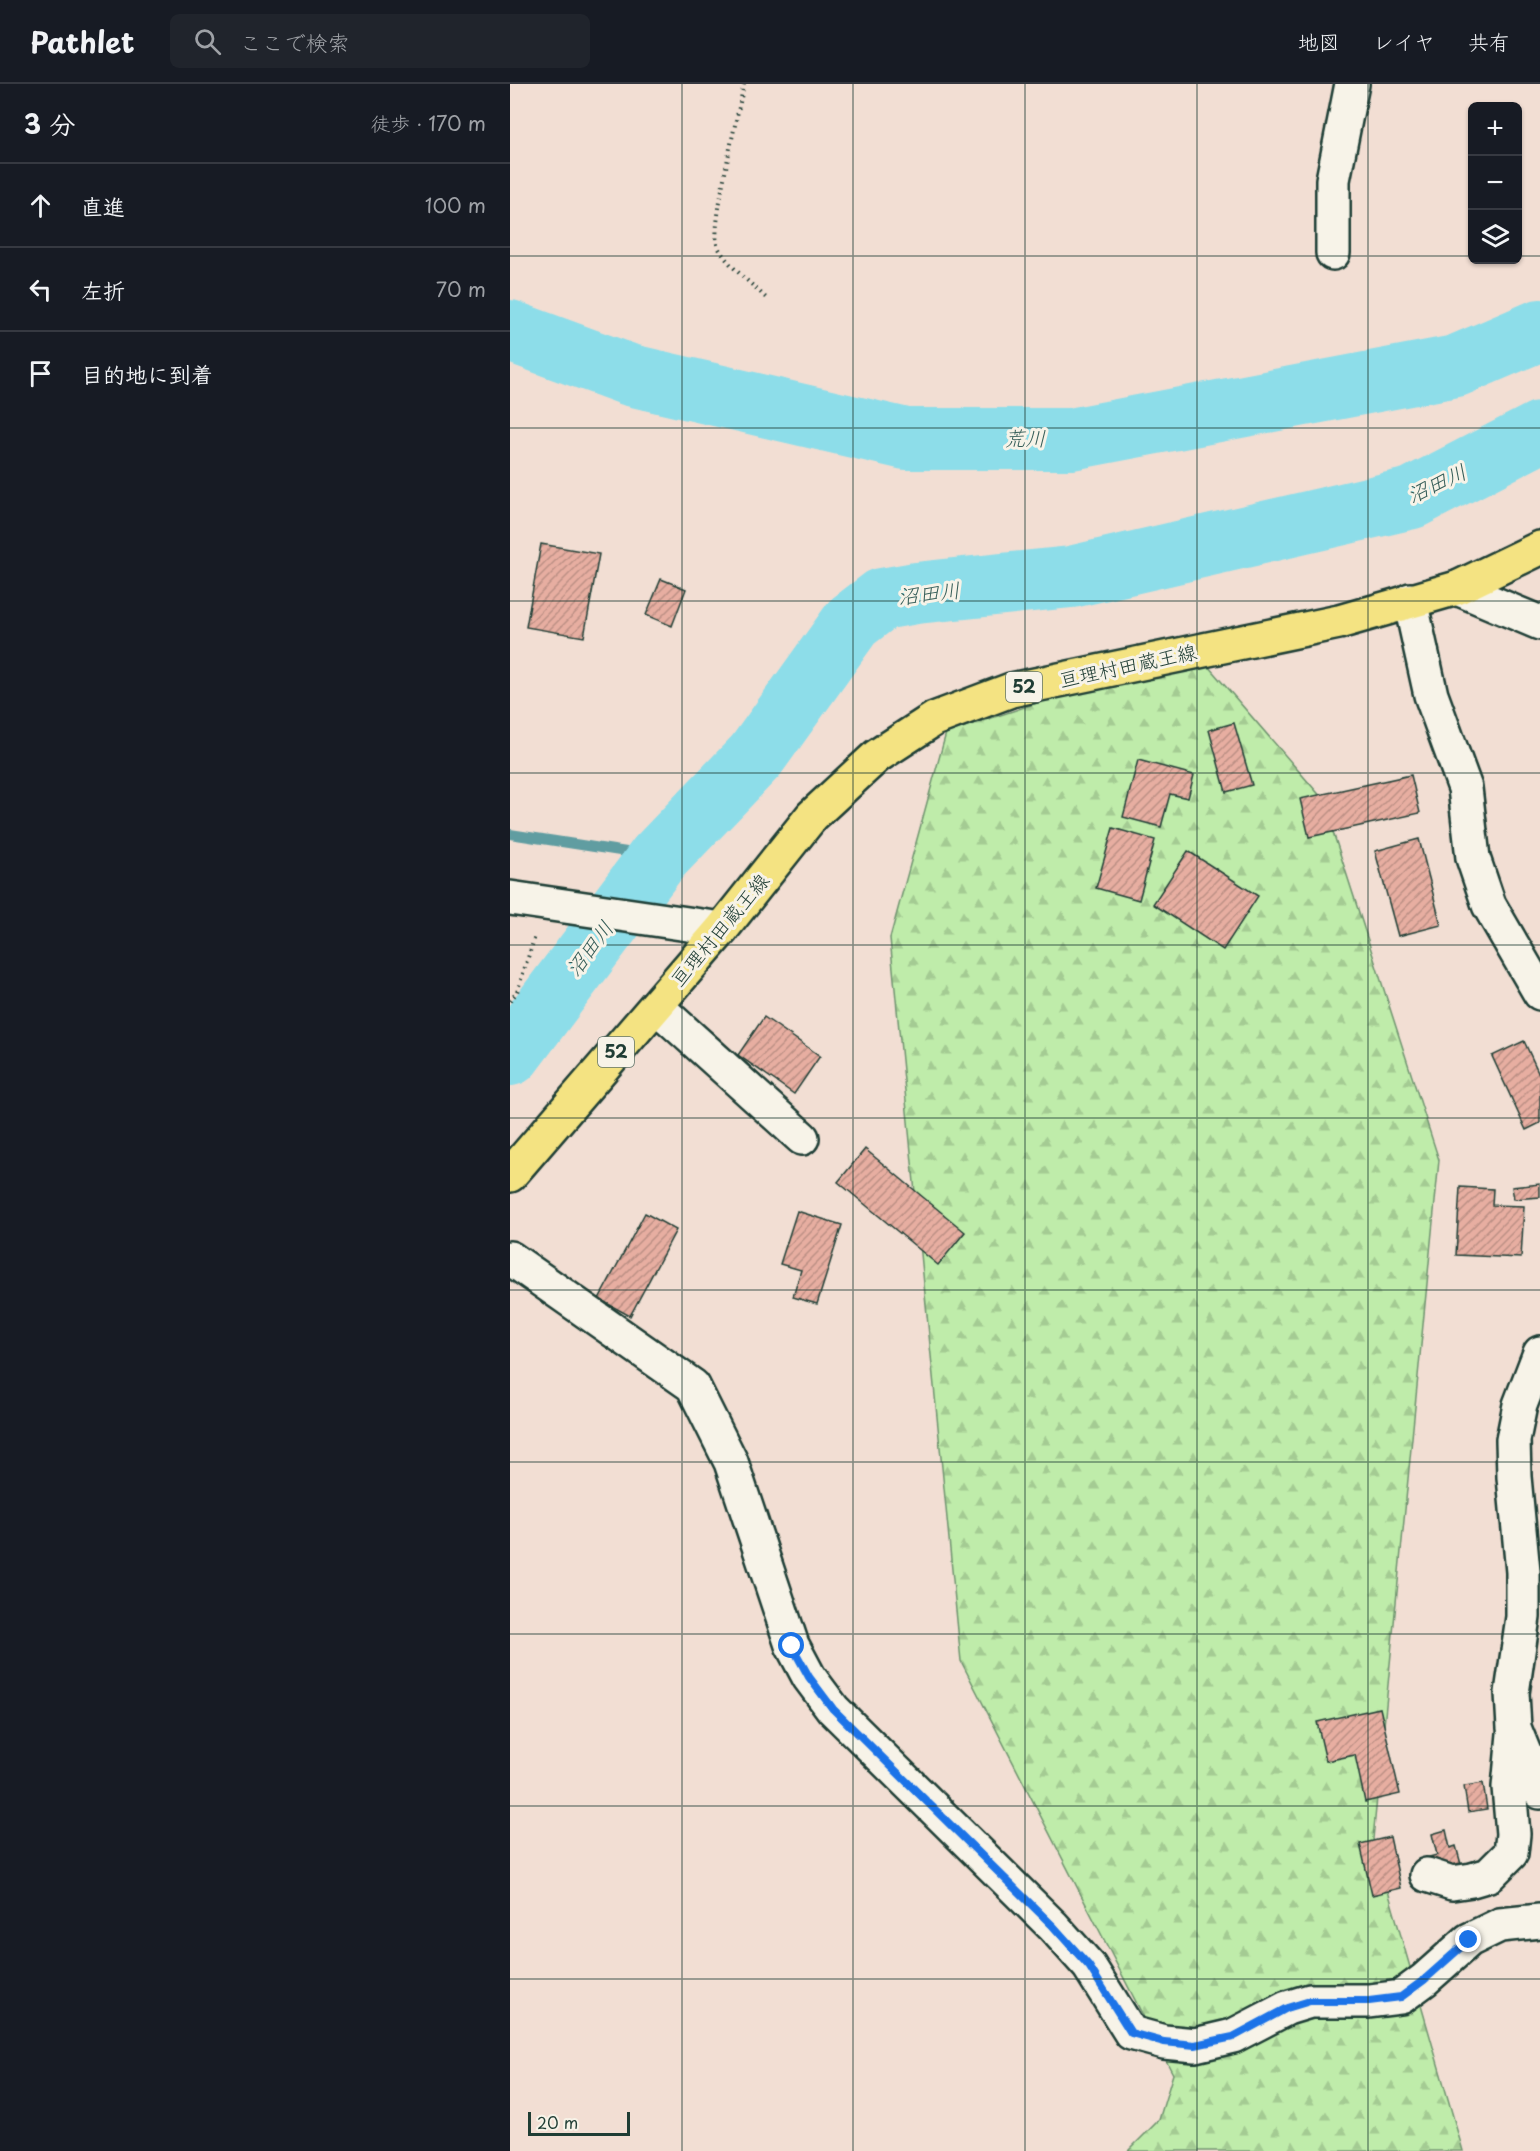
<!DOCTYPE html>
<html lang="ja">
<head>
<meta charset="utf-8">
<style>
	body { margin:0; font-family:"Playpen Sans","Klee One",sans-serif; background:#20242c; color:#f1f3f6 }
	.controls { position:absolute; right:18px; top:18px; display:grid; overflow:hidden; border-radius:9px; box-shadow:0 2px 4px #0004 }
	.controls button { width:54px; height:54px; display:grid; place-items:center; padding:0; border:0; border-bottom:2px solid #363941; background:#171b24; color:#f1f3f6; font:30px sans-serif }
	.scale { position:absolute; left:18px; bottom:15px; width:102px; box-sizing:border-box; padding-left:6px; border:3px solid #1f3d34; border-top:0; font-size:16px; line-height:21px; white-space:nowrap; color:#1f3d34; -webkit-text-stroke:4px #f7f3e8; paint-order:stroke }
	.stop { position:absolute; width:18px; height:18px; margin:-14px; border:4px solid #1a73e8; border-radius:50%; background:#fff }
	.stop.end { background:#1a73e8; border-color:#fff; box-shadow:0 2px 6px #0008 }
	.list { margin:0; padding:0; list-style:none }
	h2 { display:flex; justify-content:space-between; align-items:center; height:78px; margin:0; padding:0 24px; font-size:26px }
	h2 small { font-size:20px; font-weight:400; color:#9ea1a6 }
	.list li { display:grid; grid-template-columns:39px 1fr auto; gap:18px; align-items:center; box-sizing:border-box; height:84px; padding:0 24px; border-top:2px solid #363941 }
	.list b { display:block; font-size:22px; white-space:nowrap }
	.list em { font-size:20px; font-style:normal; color:#9ea1a6 }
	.icon { flex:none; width:33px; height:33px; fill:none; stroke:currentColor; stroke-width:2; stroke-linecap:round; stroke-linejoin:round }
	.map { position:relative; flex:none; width:1030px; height:2067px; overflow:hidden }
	header { display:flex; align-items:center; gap:36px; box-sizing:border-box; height:84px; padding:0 30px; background:#171b24; border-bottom:2px solid #363941 }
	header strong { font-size:28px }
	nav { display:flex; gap:33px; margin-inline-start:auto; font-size:21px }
	.search { width:420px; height:54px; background:#20242c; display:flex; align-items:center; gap:15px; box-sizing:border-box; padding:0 21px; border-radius:9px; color:#9ea1a6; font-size:22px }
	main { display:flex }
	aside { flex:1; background:#171b24 }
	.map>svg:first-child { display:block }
	.forest { fill:url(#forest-firs); stroke:#6f946f; stroke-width:1.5 }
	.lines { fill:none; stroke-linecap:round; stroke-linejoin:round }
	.stream { stroke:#619da1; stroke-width:10 }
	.river { stroke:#8ddde9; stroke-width:62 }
	.building { fill:url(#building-hatch); stroke:#1f3d34; stroke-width:1.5 }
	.street-casing { stroke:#1f3d34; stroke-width:38 }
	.primary-casing { stroke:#1f3d34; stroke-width:38 }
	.path { stroke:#1f3d34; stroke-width:4; stroke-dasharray:1.5 4.5; stroke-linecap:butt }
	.street { stroke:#f7f3e8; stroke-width:33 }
	.primary { stroke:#f4e382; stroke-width:33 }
	.route { stroke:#1a73e8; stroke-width:8 }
	.grid { fill:none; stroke:#1f3d34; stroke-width:1.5; stroke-opacity:0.55 }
	.labels { text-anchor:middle; stroke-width:6; stroke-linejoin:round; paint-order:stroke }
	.shield { fill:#f7f3e8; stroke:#60746a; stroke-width:1.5 }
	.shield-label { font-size:18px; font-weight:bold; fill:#1f3d34 }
	.street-label { font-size:20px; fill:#1f3d34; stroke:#f7f3e8 }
	.water-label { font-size:21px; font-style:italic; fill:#355d58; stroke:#f7f3e8 }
</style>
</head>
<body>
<header>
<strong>Pathlet</strong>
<div class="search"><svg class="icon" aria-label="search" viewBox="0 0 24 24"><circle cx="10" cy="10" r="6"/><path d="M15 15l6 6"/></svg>ここで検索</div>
<nav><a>地図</a><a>レイヤ</a><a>共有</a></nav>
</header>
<main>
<aside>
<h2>3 分<small>徒歩 · 170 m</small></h2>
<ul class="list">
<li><svg class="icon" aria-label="ahead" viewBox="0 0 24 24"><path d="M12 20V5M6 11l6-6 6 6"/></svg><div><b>直進</b></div><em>100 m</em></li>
<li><svg class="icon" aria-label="left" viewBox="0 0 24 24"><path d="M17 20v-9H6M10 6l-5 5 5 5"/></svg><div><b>左折</b></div><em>70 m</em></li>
<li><svg class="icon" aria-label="arrive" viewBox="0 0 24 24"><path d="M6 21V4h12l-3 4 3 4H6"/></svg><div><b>目的地に到着</b></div></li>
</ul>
</aside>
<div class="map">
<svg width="1030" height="2067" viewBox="0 0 1030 2067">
	<defs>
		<pattern id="forest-firs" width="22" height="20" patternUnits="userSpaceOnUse" patternTransform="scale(1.5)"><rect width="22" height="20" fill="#bfecaa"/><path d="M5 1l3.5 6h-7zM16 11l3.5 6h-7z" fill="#a4cb93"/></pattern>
		<pattern id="building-hatch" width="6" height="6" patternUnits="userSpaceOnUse" patternTransform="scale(1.5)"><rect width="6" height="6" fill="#e7aea1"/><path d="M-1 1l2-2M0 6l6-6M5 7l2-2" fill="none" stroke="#bb8f84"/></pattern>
	</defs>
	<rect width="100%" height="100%" fill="#f2ded3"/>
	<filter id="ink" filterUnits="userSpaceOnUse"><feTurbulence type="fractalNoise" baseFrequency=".0167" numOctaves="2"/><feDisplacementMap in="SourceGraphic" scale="12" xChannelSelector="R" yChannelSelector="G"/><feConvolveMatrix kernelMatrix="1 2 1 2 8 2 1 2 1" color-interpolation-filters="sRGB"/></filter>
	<g filter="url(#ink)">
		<path class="forest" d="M685,567L812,714L929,1076L863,1755L953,2067H618L649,2036L663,1990L451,1577L380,854L436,649Z"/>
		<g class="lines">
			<path class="stream" d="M0,750L149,773"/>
			<path class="river" d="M0,247L120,291L396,355H561L946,282L1030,246
				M0,971L149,773L246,672L342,538L372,515L406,509L561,493L902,414L1030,348"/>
		</g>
		<path class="building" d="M31,460L89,470L74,553L16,543Z
			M151,495L176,505L162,542L136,531Z
			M724,639L742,701L716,708L699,646Z
			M628,676L684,691L678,714L660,710L651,743L613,733Z
			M901,691L910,729L799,753L790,715Z
			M603,744L645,756L629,816L586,804Z
			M909,755L931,841L888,852L865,767Z
			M678,767L748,812L713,866L643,820Z
			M254,933L310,972L284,1010L228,971Z
			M1014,957L1030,992V1039L1016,1046L982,972Z
			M355,1065L455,1148L428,1181L328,1098Z
			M1030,1100V1113L1004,1115L1002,1103Z
			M950,1103L983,1105L982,1121L1014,1122L1011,1174L946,1171Z
			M287,1127L332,1141L307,1220L283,1213L291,1186L270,1180Z
			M135,1129L166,1146L120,1232L89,1215Z
			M870,1624L890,1710L855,1718L845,1671L816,1677L807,1638Z
			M973,1699L977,1725L958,1728L954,1702Z
			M936,1746L940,1764L946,1762L952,1784L923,1791L919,1773L927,1771L922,1750Z
			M880,1753L891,1804L862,1811L850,1760Z"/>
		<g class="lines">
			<g class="street-casing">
				<path id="street" d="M823,169V96L842,0
					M947,504L1030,539
					M900,516L921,611L955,704L963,774L979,821L1030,909
					M0,814L212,845
					M146,922L292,1054
					M0,1174L183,1302L221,1378L282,1561L299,1593L323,1625L543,1842L579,1882L621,1949L654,1958L685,1961L723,1952L777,1924L800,1917H859L891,1913L914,1896L959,1856L990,1841L1030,1837
					M1030,1269L1010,1321L1003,1356L1004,1393L1013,1488V1533L1002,1609L1004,1644L1030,1708
					M917,1791L942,1799L962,1796L979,1791L1001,1769L1003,1750L999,1703L1004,1650"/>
			</g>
			<g class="primary-casing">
				<path id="primary" d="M0,1091L212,845L302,732L367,672L424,635L501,606L829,538L947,504L1030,464"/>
			</g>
			<path class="path" d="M234,0C229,25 199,148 208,163C219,183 240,198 256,214
				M0,917L7,908L25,852"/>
			<use href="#street" class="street"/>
			<use href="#primary" class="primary"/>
		</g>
	</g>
	<g class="lines" filter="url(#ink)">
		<path class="route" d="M282,1562L299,1593L323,1625L543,1842L579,1882L621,1949L654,1958L685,1961L723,1953L777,1924L800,1917H859L891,1913L914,1896L959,1856"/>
	</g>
	<path class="grid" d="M172,0V2067M343,0V2067M515,0V2067M687,0V2067M858,0V2067M0,172H963M1008,172H1030M0,344H1030M0,517H1030M0,689H1030M0,861H1030M0,1034H1030M0,1206H1030M0,1378H1030M0,1550H1030M0,1722H1030M0,1895H1030"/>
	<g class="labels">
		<g class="shield">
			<rect x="496" y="588" width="36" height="30" rx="4.5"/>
			<rect x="88" y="953" width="36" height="30" rx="4.5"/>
		</g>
		<g class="shield-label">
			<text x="514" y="609">52</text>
			<text x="106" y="974">52</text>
		</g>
		<g class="street-label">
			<text transform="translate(618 582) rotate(-12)" y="7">亘理村田蔵王線</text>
			<text transform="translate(210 846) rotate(-50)" y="7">亘理村田蔵王線</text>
		</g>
		<g class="water-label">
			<text x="515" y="362">荒川</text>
			<text transform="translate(927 400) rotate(-25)" y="7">沼田川</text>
			<text transform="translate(419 510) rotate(-7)" y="7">沼田川</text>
			<text transform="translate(80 865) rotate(-53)" y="7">沼田川</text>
		</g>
	</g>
</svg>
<div class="controls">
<button>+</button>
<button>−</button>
<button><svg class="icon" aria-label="layers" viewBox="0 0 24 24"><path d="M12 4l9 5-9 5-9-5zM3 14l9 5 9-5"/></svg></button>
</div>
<div class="scale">20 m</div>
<div class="stop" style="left:282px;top:1562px"></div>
<div class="stop end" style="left:959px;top:1856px"></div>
</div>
</main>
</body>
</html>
